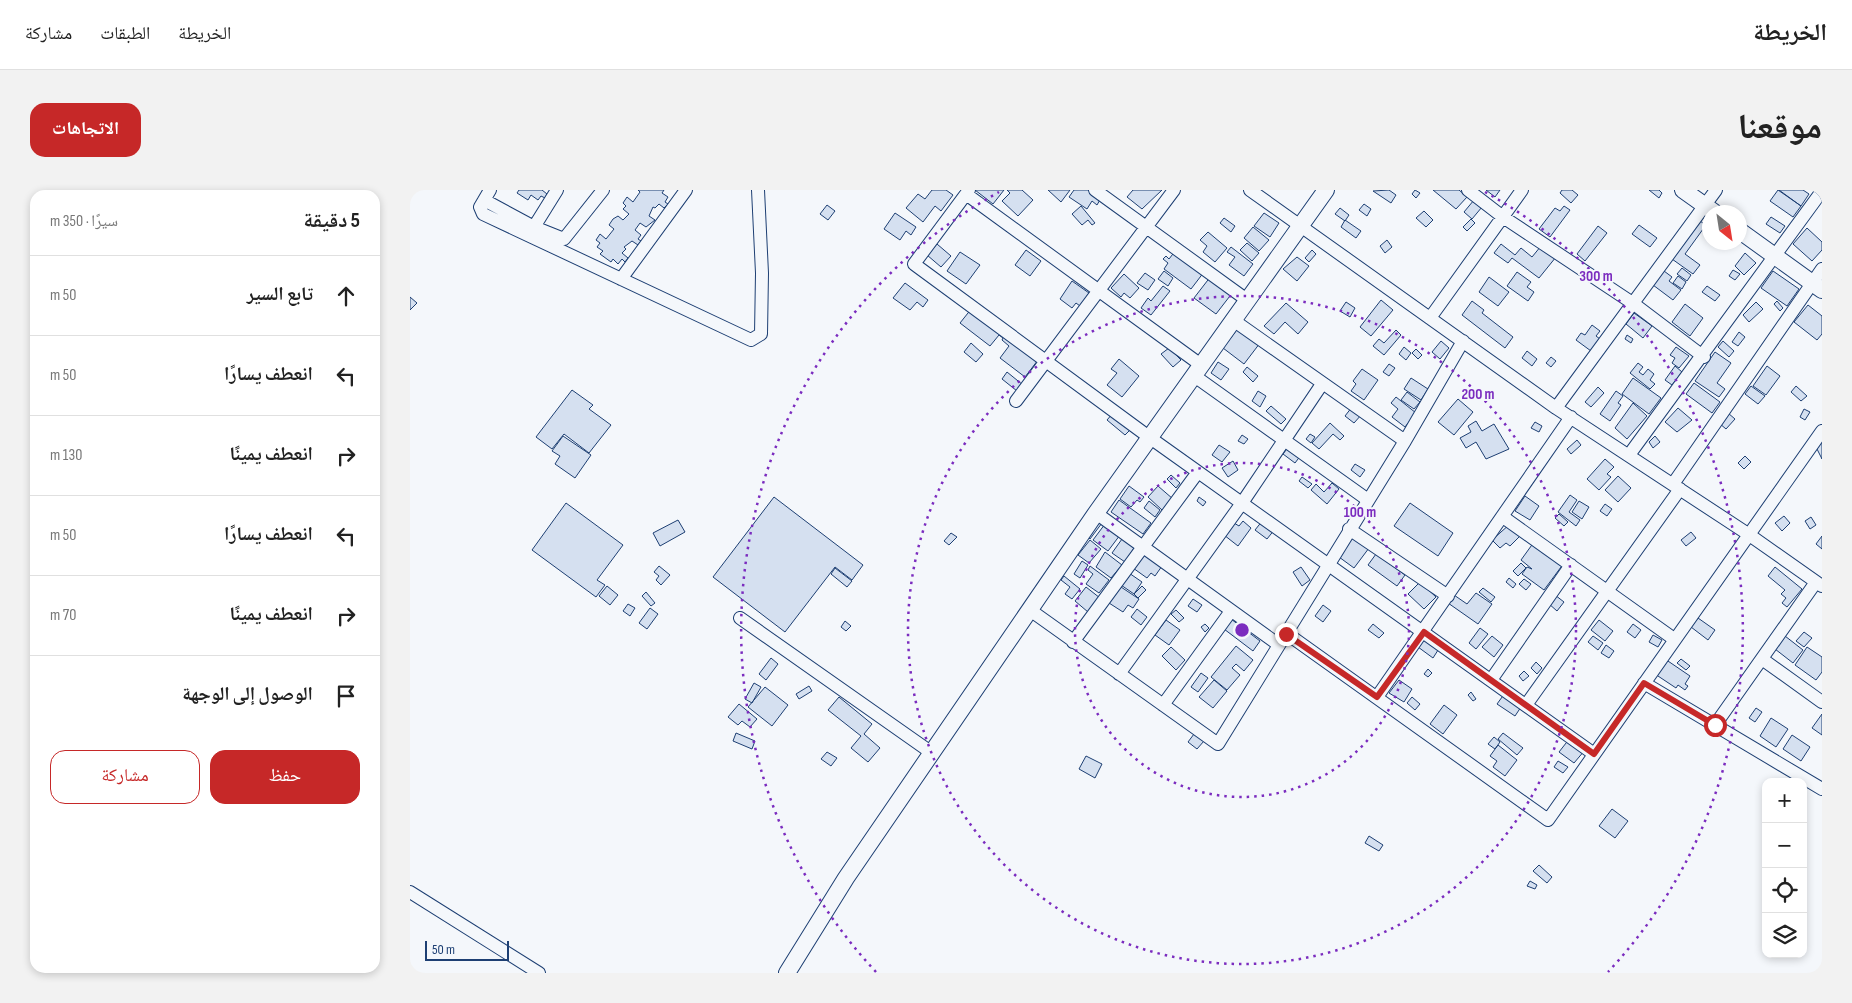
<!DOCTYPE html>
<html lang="ar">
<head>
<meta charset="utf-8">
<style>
	body { margin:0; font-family:"Sofia Sans Condensed","Noto Naskh Arabic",sans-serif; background:#f2f2f2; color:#222; direction:rtl }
	.controls { position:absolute; right:15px; bottom:15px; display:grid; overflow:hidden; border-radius:10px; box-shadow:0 2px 8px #0003 }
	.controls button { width:45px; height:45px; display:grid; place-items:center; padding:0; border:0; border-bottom:1px solid #e0e0e0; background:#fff; color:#222; font:25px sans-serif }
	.compass { position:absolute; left:1292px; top:15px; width:45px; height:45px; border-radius:50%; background:#fff; box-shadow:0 2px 8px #0003; rotate:150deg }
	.scale { position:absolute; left:15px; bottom:12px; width:84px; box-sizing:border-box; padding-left:5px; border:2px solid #1d3f73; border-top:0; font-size:14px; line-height:18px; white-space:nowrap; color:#1d3f73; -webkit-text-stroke:4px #f4f7fb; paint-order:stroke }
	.stop { position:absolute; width:15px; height:15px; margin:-11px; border:4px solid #c62828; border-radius:50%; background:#fff }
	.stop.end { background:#c62828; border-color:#fff; box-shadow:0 1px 5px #0008 }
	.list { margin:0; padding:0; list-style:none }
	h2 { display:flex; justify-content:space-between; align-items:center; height:65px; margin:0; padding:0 20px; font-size:21px }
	h2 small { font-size:16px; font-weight:400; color:#767676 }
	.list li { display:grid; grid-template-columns:32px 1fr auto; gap:15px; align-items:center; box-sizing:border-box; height:80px; padding:0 20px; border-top:1px solid #e0e0e0 }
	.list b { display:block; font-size:19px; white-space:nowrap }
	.list em { font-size:16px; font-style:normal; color:#767676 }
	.actions { display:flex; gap:10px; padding:15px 20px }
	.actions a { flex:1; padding:11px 0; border:1px solid #c62828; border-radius:15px; text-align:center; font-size:18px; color:#c62828 }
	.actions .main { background:#c62828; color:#fff }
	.icon { flex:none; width:28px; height:28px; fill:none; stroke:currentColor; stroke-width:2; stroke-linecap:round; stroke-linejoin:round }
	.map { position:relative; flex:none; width:1412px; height:783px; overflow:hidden; direction:ltr; border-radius:15px }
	header { display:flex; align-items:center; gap:30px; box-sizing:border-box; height:70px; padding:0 25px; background:#fff; border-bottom:1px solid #e0e0e0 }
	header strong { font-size:24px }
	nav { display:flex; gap:28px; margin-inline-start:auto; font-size:18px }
	.intro { display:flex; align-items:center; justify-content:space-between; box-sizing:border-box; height:120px; padding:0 30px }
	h1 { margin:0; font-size:35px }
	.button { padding:12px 22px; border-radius:15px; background:#c62828; color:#fff; font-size:18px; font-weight:700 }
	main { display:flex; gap:30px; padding:0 30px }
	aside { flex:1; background:#fff; border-radius:15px; box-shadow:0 2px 8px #0003 }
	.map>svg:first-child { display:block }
	.building { fill:#d5e0f0; stroke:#1d3f73 }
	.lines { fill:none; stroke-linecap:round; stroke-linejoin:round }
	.minor-casing { stroke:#1d3f73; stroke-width:14 }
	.major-casing { stroke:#1d3f73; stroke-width:18 }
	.minor { stroke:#f4f7fb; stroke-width:12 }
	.major { stroke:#f4f7fb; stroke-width:16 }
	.route { stroke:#c62828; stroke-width:6 }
	.ring { fill:none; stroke:#7b2cbf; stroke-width:2.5; stroke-dasharray:2.5 5 }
	.centre { fill:#7b2cbf; stroke:#f4f7fb; stroke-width:2.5 }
	.ring-label { font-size:15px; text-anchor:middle; font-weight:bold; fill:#7b2cbf; stroke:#f4f7fb; stroke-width:4; stroke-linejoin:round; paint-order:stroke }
</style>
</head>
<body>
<header>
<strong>الخريطة</strong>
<nav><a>الخريطة</a><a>الطبقات</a><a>مشاركة</a></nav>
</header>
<div class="intro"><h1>موقعنا</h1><a class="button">الاتجاهات</a></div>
<main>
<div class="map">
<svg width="1412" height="783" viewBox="0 0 1412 783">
	<rect width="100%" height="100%" fill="#f4f7fb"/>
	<path class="building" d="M109,0H132L137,4L135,8L131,6L128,10L121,5L118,10L107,3Z
		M228,0H254L252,3L258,7L255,12L258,14L254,18L249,14L245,18L243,17L239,26L245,30L236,37L230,33L225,40L231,45L228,49L231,51L228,55L222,51L214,57L216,59L212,63L218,68L215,72L212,69L208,74L203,69L201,72L190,64L193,61L187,57L190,53L186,50L190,44L196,49L204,39L199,35L203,29L208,26L213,30L219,24L213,19L216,16L213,13L217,7L223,12L230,2Z
		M522,0H536L543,5L531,21L525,16L513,32L496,18L508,4L515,9Z
		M565,0H594L583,14Z
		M597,0H612L623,10L608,26L592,11L600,3Z
		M638,0H660L651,12Z
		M664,0H679L691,8L687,15L682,11L677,19L659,7Z
		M723,0H752L732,19L717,7Z
		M979,0L986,5L981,13L963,1Z
		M1005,0L1010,3L1006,8L1002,4Z
		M1023,0H1049L1057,7L1046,19Z
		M1076,0H1090L1085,7Z
		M1152,0H1162L1168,5L1161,13L1150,3Z
		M1239,0H1249L1252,3L1249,8Z
		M1368,0L1391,16L1383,27L1360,11Z
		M1369,0H1393L1399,4L1391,16Z
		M1064,10L1072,17L1062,29L1054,22Z
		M954,14L961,19L957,26L949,20Z
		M417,15L425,21L418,30L410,24Z
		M671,16L685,33L682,35L678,30L672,35L662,24Z
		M1154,16L1160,20L1140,47L1129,39L1145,18L1150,21Z
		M930,18L939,25L935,31L925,24Z
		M1014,21L1023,30L1016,37L1006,28Z
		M485,23L506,37L501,45L496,41L490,50L474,39Z
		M854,23L869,33L860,47L844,36Z
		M1361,27L1375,36L1370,43L1356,34Z
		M814,28L825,36L821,42L810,33Z
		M1061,29L1065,33L1057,41L1053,37Z
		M935,30L951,41L946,48L931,37Z
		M1290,31L1296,35L1275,64L1290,75L1283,84L1262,69Z
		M1229,35L1247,48L1240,57L1222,44Z
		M1188,36L1197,43L1175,71L1167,64Z
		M843,37L859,50L849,61L834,48Z
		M1397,38L1412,52V60L1402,71L1383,54Z
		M798,42L817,58L805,72L793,62L797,56L790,50Z
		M977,50L982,57L975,63L970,56Z
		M837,53L849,63L842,71L830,60Z
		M527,54L541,66L531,77L517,65Z
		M1091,54L1105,65L1111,58L1122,67L1131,56L1146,67L1129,88L1102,68L1098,73L1084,63Z
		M821,57L843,74L834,86L819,75L825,67L817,62Z
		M616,60L631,71L620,86L605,75Z
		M766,60L794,82L781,99L754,79L758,73L753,69L756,66L759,69Z
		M902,60L906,64L899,72L895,68Z
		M550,62L570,75L556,94L537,81Z
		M1335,63L1346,73L1334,85L1325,76Z
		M887,67L899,76L887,91L873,79Z
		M1272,78L1281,85L1277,91L1267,84Z
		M1323,80L1330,84L1325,90L1319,86Z
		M754,81L763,88L758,96L748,89Z
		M1254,81L1262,87L1259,91L1271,100L1263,110L1243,95Z
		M1363,81L1389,99L1377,116L1351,98Z
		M1107,82L1121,92L1117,97L1124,102L1118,111L1097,96Z
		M735,83L745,90L738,100L727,93Z
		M714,84L729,98L720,108L714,103L711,107L701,98Z
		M801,86L823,102L806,124L784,108Z
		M1268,86L1276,92L1272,99L1263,93Z
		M1079,87L1099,102L1088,116L1069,102Z
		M662,91L679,103L670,116L666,113L662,118L650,109Z
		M495,93L518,110L513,117L507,112L500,120L483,108Z
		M753,96L760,101L741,125L731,118L738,108L741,111Z
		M1297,96L1310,105L1305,111L1292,102Z
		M0,107L7,113L0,120Z
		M971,110L983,120L961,146L950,137Z
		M1062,111L1074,120L1072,123L1103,147L1095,158L1052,125Z
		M1367,111L1373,118L1370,121L1364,114Z
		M936,112L945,118L940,127L930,121Z
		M1346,112L1353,119L1339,132L1333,125Z
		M876,113L898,132L888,144L875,132L864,144L854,136Z
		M1275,114L1293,128L1280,146L1262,132Z
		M1398,115L1412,126V144L1407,150L1384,132Z
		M562,118L628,170L615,187L590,168L599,156L592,150L593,148L589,145L580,156L550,133Z
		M1224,123L1242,136L1233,148L1216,134Z
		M1182,135L1190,141L1186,146L1190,149L1181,161L1166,150L1171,143L1175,145Z
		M829,137L850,153L834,174L813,158Z
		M986,140L991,145L974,165L963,156L969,149L974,153Z
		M1329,142L1335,147L1328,156L1322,152Z
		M1217,145L1223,149L1221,153L1215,149Z
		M1031,151L1039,158L1030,169L1022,162Z
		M1313,151L1324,161L1319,167L1308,157Z
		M561,153L573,164L566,172L554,162Z
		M994,157L1001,163L996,170L989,164Z
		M1266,157L1279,166L1269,178L1262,173L1265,168L1260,165Z
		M759,158L771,170L763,177L751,164Z
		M1006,159L1012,165L1008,169L1002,163Z
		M1117,161L1127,169L1122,176L1112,168Z
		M1305,162L1321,173L1307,193L1315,199L1309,207L1285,191Z
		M1141,167L1146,171L1141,177L1136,173Z
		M709,169L729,186L712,207L697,195L707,183L701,179Z
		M808,172L819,179L811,190L801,183Z
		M1228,173L1233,177L1229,182L1233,185L1238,179L1244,184L1240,190L1245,194L1240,199L1220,183Z
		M979,174L985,178L979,186L973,182Z
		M1265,176L1272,182L1262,195L1255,190Z
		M1357,176L1370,186L1356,205L1343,196Z
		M837,177L848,186L843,192L833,182Z
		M952,179L968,190L954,210L941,201L946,194L943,191Z
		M597,182L613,195L607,201L592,189Z
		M1001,188L1018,199L1011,210L994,199Z
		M1223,188L1251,208L1239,224L1212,204Z
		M1284,193L1310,212L1302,223L1276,204Z
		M1341,196L1355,206L1348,214L1335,204Z
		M1386,196L1397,206L1391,211L1381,202Z
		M1188,197L1194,203L1181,217L1175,212Z
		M162,200L183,215L179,219L201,235L179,263L154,244L142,259L126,247Z
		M848,201L856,206L850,217L842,211Z
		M1206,201L1213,206L1208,213L1211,215L1200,231L1190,224Z
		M997,202L1010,212L1004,219L991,210Z
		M986,207L1006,223L995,237L982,227L988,219L981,213Z
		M1048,209L1063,222L1044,245L1028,232Z
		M1223,213L1237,226L1217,249L1205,238Z
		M861,216L876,229L871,234L856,221Z
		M942,217L952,224L944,233L935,226Z
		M1268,218L1282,230L1267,242L1255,232Z
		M1394,219L1400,222L1395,230L1390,227Z
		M703,223L722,238L715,245L697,230Z
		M1318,223L1325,229L1316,239L1309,233Z
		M1066,231L1072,241L1084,234L1099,259L1076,269L1066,252L1056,258L1050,248L1061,242L1058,236Z
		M1125,232L1132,236L1129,242L1121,238Z
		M920,233L934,246L930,250L923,244L909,259L902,253Z
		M900,244L905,247L901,253L896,249Z
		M832,245L838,249L834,254L828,251Z
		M153,246L181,265L165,288L145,274L150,266L142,261Z
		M1245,246L1250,252L1243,258L1239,252Z
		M1167,250L1171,255L1161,264L1157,259Z
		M1412,252V269L1405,255Z
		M809,255L820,262L812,272L802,265Z
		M879,256L891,265L885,273L873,264Z
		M1335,266L1341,272L1334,279L1328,273Z
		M1195,269L1204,277L1197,284L1201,287L1189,300L1177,289Z
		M823,271L828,280L818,287L812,278Z
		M945,274L955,280L950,287L941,280Z
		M761,285L770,293L766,298L757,289Z
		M1208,286L1221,298L1208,312L1195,300Z
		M892,287L902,294L898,298L889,291Z
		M922,293L929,299L917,314L901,300L906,294L914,302Z
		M719,296L734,307L730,312L727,310L721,317L710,309Z
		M748,296L763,309L752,320L738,307Z
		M1160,305L1167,310L1159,322L1170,330L1166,336L1148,322Z
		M1115,306L1129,316L1120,330L1105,321Z
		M364,307L453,375L442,390L425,377L375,442L303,387Z
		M789,307L796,312L793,316L787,311Z
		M709,310L741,333L733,344L701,322Z
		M739,311L750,320L745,327L734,318Z
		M1169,311L1179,317L1172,329L1162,322Z
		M156,313L213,355L187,390L195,395L186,407L122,360Z
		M1000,313L1043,343L1028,366L984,336Z
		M1195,314L1202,319L1197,326L1190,321Z
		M1149,324L1158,332L1154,336L1145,328Z
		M1374,326L1380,333L1372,341L1365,333Z
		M1401,327L1406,335L1400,339L1395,331Z
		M686,329L692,333L680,349L674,344Z
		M268,330L275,342L250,356L243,343Z
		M853,330L865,339L857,349L845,340Z
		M833,331L841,338L828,356L814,345L824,333L829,336Z
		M695,334L710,345L698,361L683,350Z
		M1100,334L1111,345L1100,356L1096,353L1090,358L1082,350Z
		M1281,342L1286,348L1276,356L1271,350Z
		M541,343L547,347L539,355L534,351Z
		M1412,346V359L1406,354Z
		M943,347L959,358L944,378L929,367Z
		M712,349L724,358L715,372L702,363Z
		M680,350L691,359L679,373L668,365Z
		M1124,352L1154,373L1134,400L1112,384L1117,377L1122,379L1111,370Z
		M695,362L712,375L701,388L686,377Z
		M735,363L752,376L745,386L741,383L737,388L723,378Z
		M966,364L995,385L987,396L958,375Z
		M672,371L678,375L670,388L664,384Z
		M1111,373L1116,378L1108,386L1103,381Z
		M249,376L260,385L251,395L246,390L249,386L244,382Z
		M680,376L699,390L689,403L676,394L683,384L678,380Z
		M891,377L900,390L892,396L883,382Z
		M1365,377L1392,399L1377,417L1372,413L1376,408L1371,404L1375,400L1358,386Z
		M425,378L442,391L437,397L421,384Z
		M719,383L732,392L724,404L711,395Z
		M654,386L670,399L662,409L655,404L660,397L651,390Z
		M1099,388L1106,394L1103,398L1096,392Z
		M1114,389L1121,394L1116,400L1109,394Z
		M1010,392L1026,407L1014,419L998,404Z
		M197,396L208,405L200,415L189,406Z
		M732,396L736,400L728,408L724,404Z
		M676,397L690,408L678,422L665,411Z
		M711,397L729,409L723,418L718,415L713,422L699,413Z
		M1073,398L1085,407L1081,412L1069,402Z
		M236,402L245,413L241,416L232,406Z
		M1066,403L1082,414L1068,434L1038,413L1044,405L1057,414Z
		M1145,405L1154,412L1147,421L1138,413Z
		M783,409L792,415L787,422L778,416Z
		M218,414L225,418L220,426L213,421Z
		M913,415L921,421L913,432L905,426Z
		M240,418L248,424L237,439L229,433Z
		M727,419L737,427L731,435L721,427Z
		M766,420L774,428L769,432L761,424Z
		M1288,428L1305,440L1298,450L1281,437Z
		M821,429L850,451L843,461L814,439Z
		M756,430L770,440L759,455L745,445Z
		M1189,430L1203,441L1195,451L1181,440Z
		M435,431L441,436L436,441L431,437Z
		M795,434L799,438L795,442L791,437Z
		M963,434L974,443L969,448L958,440Z
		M1223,434L1231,440L1225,448L1217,442Z
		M1070,438L1078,444L1066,459L1059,453Z
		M1394,442L1402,448L1394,457L1386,451Z
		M1243,445L1252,450L1248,457L1239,452Z
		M1082,446L1093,455L1084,467L1072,457Z
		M1183,446L1193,453L1188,460L1178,452Z
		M1375,446L1393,460L1383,473L1365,459Z
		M1016,447L1030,457L1023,468L1008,457Z
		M1196,455L1204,461L1199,468L1191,463Z
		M826,456L843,470L834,481L826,474L822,478L830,485L817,500L801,487Z
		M761,457L775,470L766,480L752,466Z
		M1397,457L1412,467V482L1406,490L1385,475Z
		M361,468L368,474L356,490L349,484Z
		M1255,469L1280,486L1275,494L1278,496L1275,500L1268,495L1266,498L1245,484Z
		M1271,469L1280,476L1276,480L1267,473Z
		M1126,472L1132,478L1127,484L1121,478Z
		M1018,479L1022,483L1018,487L1014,484Z
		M1114,481L1119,486L1113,491L1109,486Z
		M791,483L798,488L788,502L781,497Z
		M804,490L817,501L803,518L789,507Z
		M989,490L1002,499L994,512L979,503Z
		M344,493L351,497L342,513L335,509Z
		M399,496L402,501L389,509L386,504Z
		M355,497L378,515L362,536L338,517Z
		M1061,502L1066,509L1063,511L1058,505Z
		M1095,503L1113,514L1105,526L1087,514Z
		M429,507L462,534L454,544L470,558L458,572L441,558L451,546L418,520Z
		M1002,507L1010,514L1005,520L997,513Z
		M329,514L347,529L340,537L332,531L328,535L318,527Z
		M1034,515L1047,525L1033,544L1020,534Z
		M1346,518L1352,522L1345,532L1339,528Z
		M1412,524V545L1402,538Z
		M1361,528L1378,539L1366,557L1350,546Z
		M326,543L345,551L342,559L323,551Z
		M1093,543L1113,558L1107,565L1088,549Z
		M784,544L794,551L787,559L778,552Z
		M1382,545L1400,557L1391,571L1373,559Z
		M1084,547L1090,552L1085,559L1078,554Z
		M1160,548L1175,560L1164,573L1149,562Z
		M1088,555L1107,570L1095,586L1083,577L1087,571L1080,566Z
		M417,562L427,568L421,576L411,569Z
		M676,566L692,574L685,588L669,579Z
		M1148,571L1158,577L1153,583L1144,577Z
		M1202,619L1218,631L1205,648L1189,636Z
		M959,646L973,655L969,661L955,653Z
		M1129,675L1142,687L1137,693L1123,681Z
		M1120,691L1127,695L1125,699L1117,696Z"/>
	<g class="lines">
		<g class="minor-casing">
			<path id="minor" d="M80,0L70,17L73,24L341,150L351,144L352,83L348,0
				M559,0L504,74L739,247L1184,564
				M685,0L837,110
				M840,0L1146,218L1338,344L1412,396
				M1058,0L1093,27L1224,114L1294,167
				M556,4L791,175
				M74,10L124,37L147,0
				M124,37L154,49L193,0
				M211,89L276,0
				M1020,128L1112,0
				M823,130L995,251
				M783,185L958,310
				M606,211L764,0
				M1146,218L1306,0
				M1219,265L1412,1
				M1263,294L1412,79
				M686,323L869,455
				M1093,327L1264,449
				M939,339L1038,406
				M620,420L808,554L995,251L1053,151
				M330,428L522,563
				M876,443L1138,630L1412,241
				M663,452L788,282
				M1352,469L1412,512
				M709,484L832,313L912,194
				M1081,490L1161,375
				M1234,493L1412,599
				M967,507L1161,227
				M753,515L821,421
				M1116,515L1270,299
				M1305,535L1406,392
				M0,702L129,783"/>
		</g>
		<g class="major-casing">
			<path id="major" d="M1273,0L1304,22
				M1330,41L1412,100
				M377,783L436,688L686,323L916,0"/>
		</g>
		<use href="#minor" class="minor"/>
		<use href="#major" class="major"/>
	</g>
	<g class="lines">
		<path class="route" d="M876,444L967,507L1014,442L1184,564L1234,493L1305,535"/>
	</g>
	<g class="ring">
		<circle cx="832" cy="440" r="167"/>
		<circle cx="832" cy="440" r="334"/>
		<path d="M466 782A501 501 0 0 1 589 2M1075 2A501 501 0 0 1 1198 782"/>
	</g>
	<circle cx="832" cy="440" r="8" class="centre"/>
	<g class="ring-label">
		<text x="1186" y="91">300 m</text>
		<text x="1068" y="209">200 m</text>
		<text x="950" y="327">100 m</text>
	</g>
</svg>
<div class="controls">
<button>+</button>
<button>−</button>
<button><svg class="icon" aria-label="locate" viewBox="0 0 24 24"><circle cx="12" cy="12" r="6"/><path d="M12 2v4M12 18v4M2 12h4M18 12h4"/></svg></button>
<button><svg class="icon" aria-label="layers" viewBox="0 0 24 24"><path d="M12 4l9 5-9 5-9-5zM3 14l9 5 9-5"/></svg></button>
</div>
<svg class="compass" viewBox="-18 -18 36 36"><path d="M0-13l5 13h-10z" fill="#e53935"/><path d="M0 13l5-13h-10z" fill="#767676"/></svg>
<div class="scale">50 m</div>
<div class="stop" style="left:1305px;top:535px"></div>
<div class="stop end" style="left:876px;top:444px"></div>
</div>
<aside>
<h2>5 دقيقة<small>سيرًا · 350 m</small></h2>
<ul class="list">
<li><svg class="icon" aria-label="ahead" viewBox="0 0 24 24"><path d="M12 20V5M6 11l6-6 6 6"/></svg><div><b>تابع السير</b></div><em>50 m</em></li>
<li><svg class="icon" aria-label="left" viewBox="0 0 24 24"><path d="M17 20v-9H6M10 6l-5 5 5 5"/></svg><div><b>انعطف يسارًا</b></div><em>50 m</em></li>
<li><svg class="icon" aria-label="right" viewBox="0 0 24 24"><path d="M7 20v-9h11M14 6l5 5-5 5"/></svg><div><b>انعطف يمينًا</b></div><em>130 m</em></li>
<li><svg class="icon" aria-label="left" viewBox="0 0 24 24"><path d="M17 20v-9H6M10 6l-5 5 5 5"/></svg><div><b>انعطف يسارًا</b></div><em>50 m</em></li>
<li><svg class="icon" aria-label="right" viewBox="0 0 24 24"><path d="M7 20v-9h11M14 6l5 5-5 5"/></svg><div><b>انعطف يمينًا</b></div><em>70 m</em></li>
<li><svg class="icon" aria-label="arrive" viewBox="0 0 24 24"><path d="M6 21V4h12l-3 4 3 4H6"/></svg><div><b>الوصول إلى الوجهة</b></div></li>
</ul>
<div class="actions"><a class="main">حفظ</a><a>مشاركة</a></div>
</aside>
</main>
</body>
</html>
